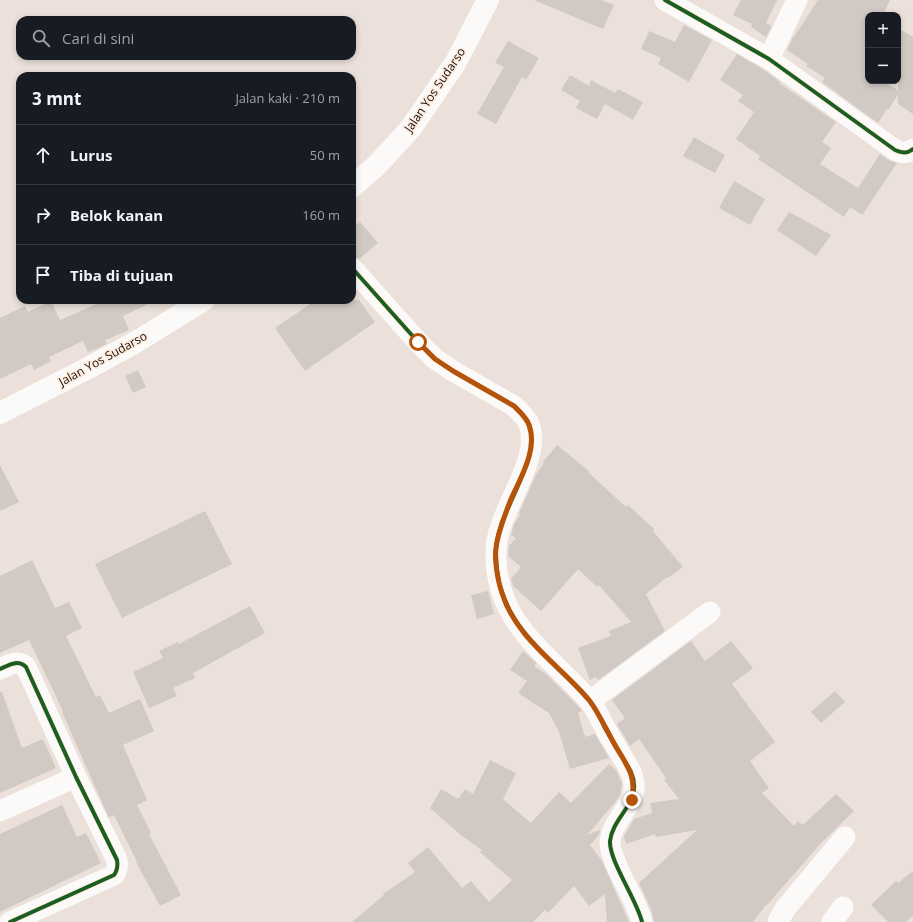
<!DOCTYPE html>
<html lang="id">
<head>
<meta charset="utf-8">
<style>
	body { margin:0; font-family:"Open Sans",sans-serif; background:#242831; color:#f1f3f6 }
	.controls { position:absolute; right:12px; top:12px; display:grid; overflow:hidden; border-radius:8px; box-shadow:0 2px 6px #0003 }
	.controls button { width:36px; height:36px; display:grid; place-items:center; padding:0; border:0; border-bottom:1px solid #363941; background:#171b24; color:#f1f3f6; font:20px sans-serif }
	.stop { position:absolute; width:12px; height:12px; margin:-9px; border:3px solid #b45309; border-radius:50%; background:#fff }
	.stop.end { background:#b45309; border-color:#fff; box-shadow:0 1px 4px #0008 }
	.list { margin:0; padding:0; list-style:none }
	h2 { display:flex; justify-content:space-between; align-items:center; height:52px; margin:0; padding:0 16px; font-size:17px }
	h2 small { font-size:13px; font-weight:400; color:#9ea1a6 }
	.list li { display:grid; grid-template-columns:26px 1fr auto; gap:12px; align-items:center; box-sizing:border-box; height:60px; padding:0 16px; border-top:1px solid #363941 }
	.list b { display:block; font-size:15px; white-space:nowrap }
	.list em { font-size:13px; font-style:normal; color:#9ea1a6 }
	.icon { flex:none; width:22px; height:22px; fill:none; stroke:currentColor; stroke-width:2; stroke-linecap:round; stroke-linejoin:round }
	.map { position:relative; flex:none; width:913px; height:922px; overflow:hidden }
	.search { position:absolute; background:#171b24; box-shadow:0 2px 6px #0003; left:16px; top:16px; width:340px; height:44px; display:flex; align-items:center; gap:10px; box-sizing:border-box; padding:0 14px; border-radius:12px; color:#9ea1a6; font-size:15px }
	.panel { position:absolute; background:#171b24; box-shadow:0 2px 6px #0003; left:16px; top:72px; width:340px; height:232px; border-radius:12px }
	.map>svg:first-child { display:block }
	.building { fill:#d0c9c4 }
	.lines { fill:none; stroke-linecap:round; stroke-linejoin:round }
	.minor { stroke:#fcfaf9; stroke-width:21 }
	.trunk { stroke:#fcfaf9; stroke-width:22 }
	.cycleway-casing { stroke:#ffede1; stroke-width:6 }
	.cycleway { stroke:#1b5e20; stroke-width:4 }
	.route { stroke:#b45309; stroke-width:5 }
	.labels { text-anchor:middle; stroke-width:3.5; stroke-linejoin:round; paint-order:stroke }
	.street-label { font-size:12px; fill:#18120e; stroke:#ffede1 }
</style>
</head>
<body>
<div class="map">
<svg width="913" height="922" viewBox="0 0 913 922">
	<rect width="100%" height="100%" fill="#ebe1da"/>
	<path class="building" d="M534,0H601L614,5L603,29Z
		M741,0H777L766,23L772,26L766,37L751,27L752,24L733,15Z
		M818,0H890L883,15H868V81H883L898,90V28L913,37V114L898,104V95L888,110L887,109L878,123L822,82L825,78L806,66L808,64L787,50L793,37H794Z
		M684,25L712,40L689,82L658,64L661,58L641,49L649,31L675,42Z
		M508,41L539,58L526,80L522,77L496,124L477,114L504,67L495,63Z
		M737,54L763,69L780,82L779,83L836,122L822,142L831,148L820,164L858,188L880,154L888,160L897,163L862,215L850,207L844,217L758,159L760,156L736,139L754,112L738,101L743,95L720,80Z
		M570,75L589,86L591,80L615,93L618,89L643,102L633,120L605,104L597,119L576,108L580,101L561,90Z
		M694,137L725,155L715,173L683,156Z
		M734,181L765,199L750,225L719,208Z
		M789,212L831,235L816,256L777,230Z
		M360,222L378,243L359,259L352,256V229Z
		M94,300H156L123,316L129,330L105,340L107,344L88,352L83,341L49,357L51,361L34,370L31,364L0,379V318L25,306L28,312L51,301L60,320L96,304Z
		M316,300H359L375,322L305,371L275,328Z
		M138,370L146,387L133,393L125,376Z
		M557,445L589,471L588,472L626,507L628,505L654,529L653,531L683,567L668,578L667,577L646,594L665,631L598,680L596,677L590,680L578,648L611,636L609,631L631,622L599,585L597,587L578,569L541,611L513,586L511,579L521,567L508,556L509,546L516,538L511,535L514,524L520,515L519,513L536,475L544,463L543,462Z
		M0,465L19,502L0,511Z
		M205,511L232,564L122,618L95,564Z
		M32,560L55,608L69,602L82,628L66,636L96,697L100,695L109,713L140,699L154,731L123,745L147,800L137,805L151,833L149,834L181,895L160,906L136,862H137L114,815L109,817L108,816L62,712L63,711L29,640L0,653V576Z
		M488,591L494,614L477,619L471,595Z
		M250,606L265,633L193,673L195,678L173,688L177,696L149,708L133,672L163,658L159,651L178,642L179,644Z
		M691,641L705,661L731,641L753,668L732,684L775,742L750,761L769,788L762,793L794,826L798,821L803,825L836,794L854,811L821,843L767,905H766L753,922H654L651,909L639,883L697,830L656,837L655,834L626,844L624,836L634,819L652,813L650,803L679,799L664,780L666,778L639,739L630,746L617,724L625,718L612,700Z
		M523,651L536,663L534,666L546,674L581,709L582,711L578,713L585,737L595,734L609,758L570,769L559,732L549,713L518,693L527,681L510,670Z
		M835,691L845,702L821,723L811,712Z
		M0,692H2L22,748L43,739L56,768L0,793Z
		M490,760L516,773L503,799L531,823L559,792L571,803L609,764L616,770L622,784L620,795L616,801L587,835L600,830L599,835L590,845L602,861L629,922H607L605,894L589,906L574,886L548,913L545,910L533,922H352L384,895L383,894L415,872L408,863L428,847L462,888L471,881L489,902L512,880L480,852L482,850L462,836L430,808L441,789L458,799L465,789L473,794Z
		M62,805L77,837L86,833L101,863L0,912V834Z
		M913,871V916L906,922H888L871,905L896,881L898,883Z"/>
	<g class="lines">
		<path class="minor" d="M665,0L769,59L895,150C902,153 907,154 913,149
			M769,59L797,0
			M352,268L418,342L435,359L453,371L514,406C519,411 526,417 529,424C543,460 496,512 496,551C494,622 546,652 588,699C595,707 600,718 605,728C613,742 623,757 631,772C644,802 613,815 610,841C609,861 637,900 642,922
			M0,669C9,665 18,659 26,667L76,777L117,860C118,866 117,871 114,875L10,922
			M590,701L710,612
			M0,811L76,777
			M778,922L785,909L845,837
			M832,922L843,907"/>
		<path class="trunk" d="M352,187L377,165L411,128L456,62L488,0
			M0,413L90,367L136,342L204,300"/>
		<g class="cycleway-casing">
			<path id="cycleway" d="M665,0L769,59L895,150C902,153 907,154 913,149
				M352,268L418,342L435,359L453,371L514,406C519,411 526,417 529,424C543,460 496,512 496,551C494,622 546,652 588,699C595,707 600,718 605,728C613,742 623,757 631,772C644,802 613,815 610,841C609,861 637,900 642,922
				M0,669C9,665 18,659 26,667L76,777L117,860C118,866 117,871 114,875L10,922"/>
		</g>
		<use href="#cycleway" class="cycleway"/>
	</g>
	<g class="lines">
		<path class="route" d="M418,342L435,359L453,371L514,406C519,411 526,417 529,425C538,449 521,477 511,499C505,515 498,531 496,548C494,559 498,582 502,593C516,639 560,665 589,700C598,711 608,733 616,747C628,767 636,776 632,800"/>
	</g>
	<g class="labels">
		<g class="street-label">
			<text transform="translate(435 90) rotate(-56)" y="4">Jalan Yos Sudarso</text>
			<text transform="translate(103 359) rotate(-29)" y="4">Jalan Yos Sudarso</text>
		</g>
	</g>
</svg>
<div class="controls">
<button>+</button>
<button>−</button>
</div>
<div class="stop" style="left:418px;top:342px"></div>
<div class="stop end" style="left:632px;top:800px"></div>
<div class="search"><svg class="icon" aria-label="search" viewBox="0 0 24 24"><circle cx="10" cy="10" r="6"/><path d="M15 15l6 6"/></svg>Cari di sini</div>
<section class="panel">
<h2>3 mnt<small>Jalan kaki · 210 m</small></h2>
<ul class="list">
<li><svg class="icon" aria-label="ahead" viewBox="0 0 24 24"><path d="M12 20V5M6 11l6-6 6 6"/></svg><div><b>Lurus</b></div><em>50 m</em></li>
<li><svg class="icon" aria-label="right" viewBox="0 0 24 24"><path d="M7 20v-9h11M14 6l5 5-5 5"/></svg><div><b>Belok kanan</b></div><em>160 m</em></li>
<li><svg class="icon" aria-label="arrive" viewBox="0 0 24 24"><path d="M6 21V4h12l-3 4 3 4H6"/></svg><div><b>Tiba di tujuan</b></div></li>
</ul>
</section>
</div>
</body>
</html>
